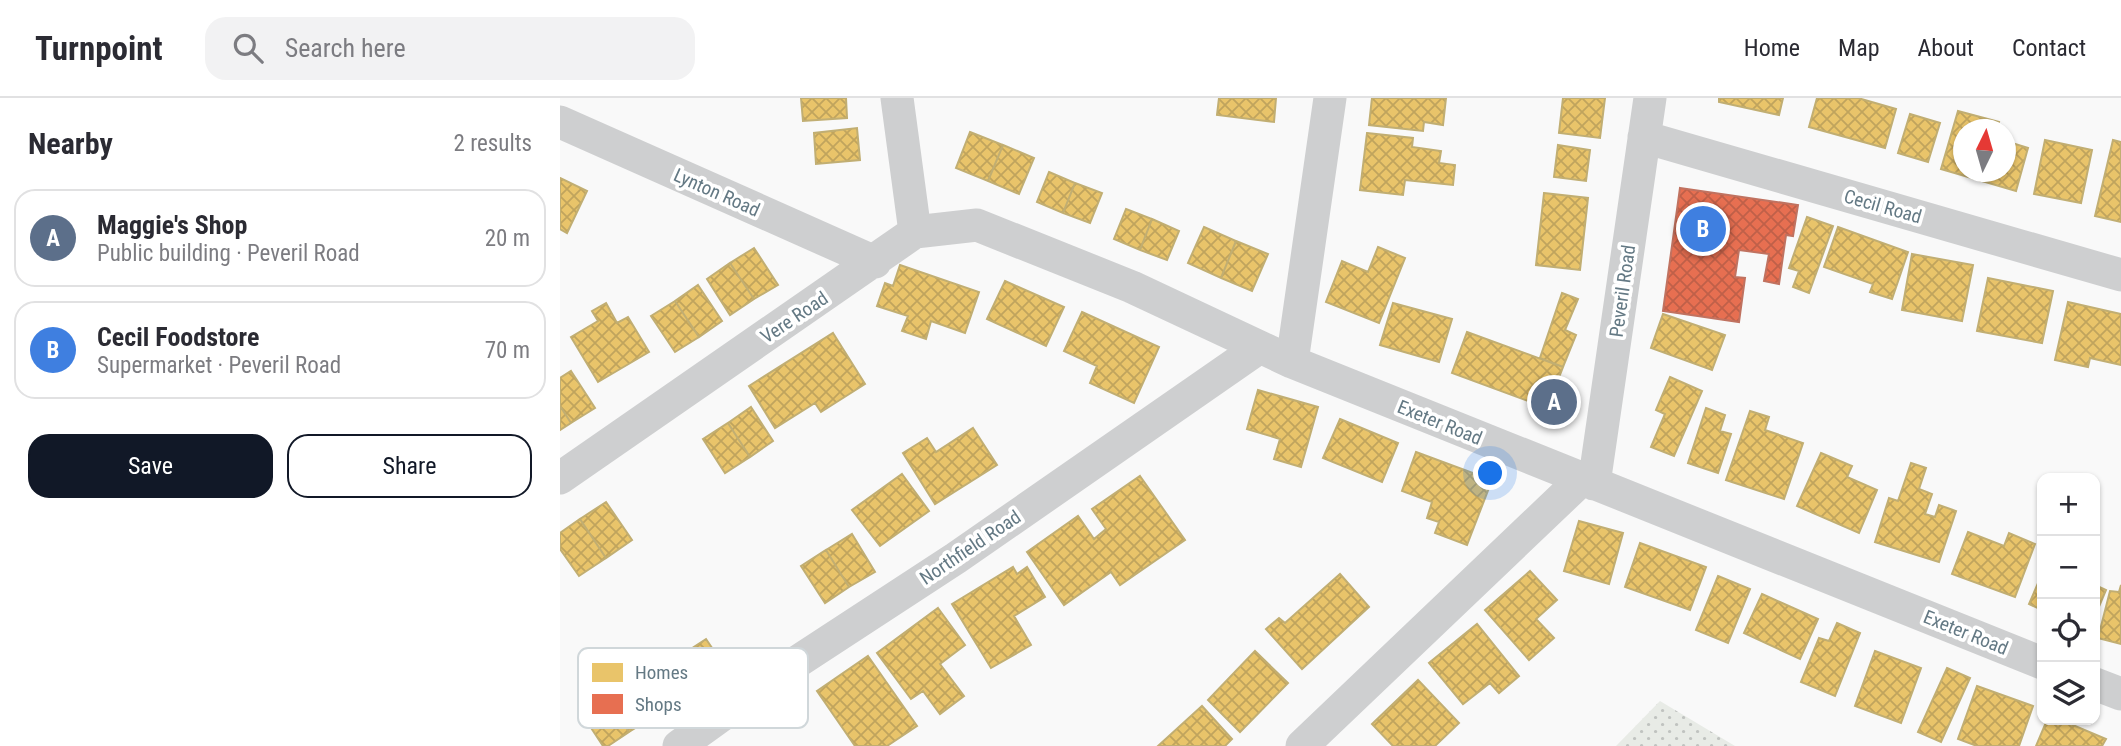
<!DOCTYPE html>
<html lang="en">
<head>
<meta charset="utf-8">
<style>
	body { margin:0; font-family:"Roboto Condensed",sans-serif; background:#f2f2f3; color:#2b2b33 }
	.controls { position:absolute; right:21px; bottom:21px; display:grid; overflow:hidden; border-radius:14px; box-shadow:0 2px 5px #0004 }
	.controls button { width:63px; height:63px; display:grid; place-items:center; padding:0; border:0; border-bottom:2px solid #e1e1e2; background:#fff; color:#2b2b33; font:35px sans-serif }
	.compass { position:absolute; left:1393px; top:21px; width:63px; height:63px; border-radius:50%; background:#fff; box-shadow:0 2px 5px #0004; rotate:5deg }
	.you { position:absolute; left:931px; top:376px; width:24px; height:24px; margin:-18px; border:5px solid #fff; border-radius:50%; background:#1a73e8; box-shadow:0 0 0 10px #1a73e833 }
	.badge { display:grid; place-items:center; width:46px; height:46px; border-radius:50%; background:#111827; color:#fff; font-size:23px; font-weight:700 }
	.pin { position:absolute; translate:-50% -50%; border:4px solid #fff; box-shadow:0 2px 7px #0006 }
	.list { margin:0; padding:0; list-style:none }
	h2 { display:flex; justify-content:space-between; align-items:center; height:91px; margin:0; padding:0 28px; font-size:30px }
	h2 small { font-size:23px; font-weight:400; color:#7c7c81 }
	.list li { display:grid; grid-template-columns:46px 1fr auto; gap:21px; align-items:center; box-sizing:border-box; height:98px; margin:0 14px 14px; padding:0 14px; border:2px solid #e1e1e2; border-radius:21px }
	.list b { display:block; font-size:26px; white-space:nowrap }
	.list p { margin:0; font-size:23px; white-space:nowrap; color:#7c7c81 }
	.list em { font-size:23px; font-style:normal; color:#7c7c81 }
	.actions { display:flex; gap:14px; padding:21px 28px }
	.actions a { flex:1; padding:16px 0; border:2px solid #111827; border-radius:21px; text-align:center; font-size:24px; color:#111827 }
	.actions .main { background:#111827; color:#fff }
	.icon { flex:none; width:38px; height:38px; fill:none; stroke:currentColor; stroke-width:2; stroke-linecap:round; stroke-linejoin:round }
	.map { position:relative; flex:none; width:1561px; height:648px; overflow:hidden }
	header { display:flex; align-items:center; gap:42px; box-sizing:border-box; height:98px; padding:0 35px; background:#fff; border-bottom:2px solid #e1e1e2 }
	header strong { font-size:33px }
	nav { display:flex; gap:38px; margin-inline-start:auto; font-size:24px }
	.search { width:490px; height:63px; background:#f2f2f3; display:flex; align-items:center; gap:18px; box-sizing:border-box; padding:0 24px; border-radius:21px; color:#7c7c81; font-size:26px }
	main { display:flex }
	aside { flex:1; background:#fff }
	.map>svg:first-child { display:block }
	.park { fill:url(#park-dots) }
	.homes { fill:url(#homes-cross-hatch); stroke:#c1ae72; stroke-width:2 }
	.shops { fill:url(#shops-cross-hatch); stroke:#c07260; stroke-width:2 }
	.lines { fill:none; stroke-linecap:round; stroke-linejoin:round }
	.minor { stroke:#cecfd0; stroke-width:33 }
	.labels { text-anchor:middle; stroke-width:7; stroke-linejoin:round; paint-order:stroke }
	.street-label { font-size:19px; fill:#647984; stroke:#fff }
	.key { fill:#fff; stroke:#d0d7da; stroke-width:2 }
	.key-label { font-size:19px; fill:#647984 }
</style>
</head>
<body>
<header>
<strong>Turnpoint</strong>
<div class="search"><svg class="icon" aria-label="search" viewBox="0 0 24 24"><circle cx="10" cy="10" r="6"/><path d="M15 15l6 6"/></svg>Search here</div>
<nav><a>Home</a><a>Map</a><a>About</a><a>Contact</a></nav>
</header>
<main>
<aside>
<h2>Nearby<small>2 results</small></h2>
<ul class="list">
<li><span class="badge" style="background:#5c6f8a">A</span><div><b>Maggie's Shop</b><p>Public building · Peveril Road</p></div><em>20 m</em></li>
<li><span class="badge" style="background:#3f7fe0">B</span><div><b>Cecil Foodstore</b><p>Supermarket · Peveril Road</p></div><em>70 m</em></li>
</ul>
<div class="actions"><a class="main">Save</a><a>Share</a></div>
</aside>
<div class="map">
<svg width="1561" height="648" viewBox="0 0 1561 648">
	<defs>
		<pattern id="park-dots" width="8" height="8" patternUnits="userSpaceOnUse" patternTransform="scale(1.75)"><rect width="8" height="8" fill="#e8ebe6"/><path d="M2 2h.1M6 6h.1" fill="none" stroke="#c0c3c0" stroke-width="1.8" stroke-linecap="round"/></pattern>
		<pattern id="homes-cross-hatch" width="8" height="8" patternUnits="userSpaceOnUse" patternTransform="scale(1.75)"><rect width="8" height="8" fill="#e9c46a"/><path d="M0 0l8 8M0 8l8-8" fill="none" stroke="#c0a45d"/></pattern>
		<pattern id="shops-cross-hatch" width="8" height="8" patternUnits="userSpaceOnUse" patternTransform="scale(1.75)"><rect width="8" height="8" fill="#e76f51"/><path d="M0 0l8 8M0 8l8-8" fill="none" stroke="#bf6049"/></pattern>
	</defs>
	<rect width="100%" height="100%" fill="#f9f9f9"/>
	<path class="park" d="M1100,603L1175,648H1056Z"/>
	<path class="homes" d="M241,0H286L287,20L243,23Z
		M659,0H716L714,24L657,17Z
		M812,0H886L883,27L864,24L863,33L809,27Z
		M1003,0H1045L1040,40L999,35Z
		M1159,0H1223L1219,17L1159,4Z
		M1257,0H1298L1336,11L1325,50L1249,29Z
		M1398,13L1439,24L1437,32H1404V74H1446V43L1468,50L1456,93L1381,71Z
		M1350,16L1380,25L1368,64L1338,55Z
		M297,30L300,62L256,66L254,35Z
		M410,34L443,47L428,83L396,70Z
		M807,35L853,40L852,49L881,53L879,65L895,67L893,87L845,82L843,97L800,92Z
		M1485,42L1532,52L1521,105L1474,96Z
		M1553,42L1561,44V124L1535,118Z
		M443,47L474,60L459,96L428,83Z
		M998,47L1030,52L1026,83L994,79Z
		M489,74L515,85L503,115L477,104Z
		M0,80L27,93L7,135L0,131Z
		M515,85L542,95L530,125L503,115Z
		M984,95L1028,100L1020,172L976,167Z
		M566,111L592,121L580,152L554,141Z
		M1247,119L1273,128L1249,195L1233,189L1239,173L1229,170Z
		M592,121L619,133L607,162L580,152Z
		M644,129L676,143L661,180L628,165Z
		M1278,129L1348,154L1332,201L1310,194L1313,186L1264,169Z
		M676,143L708,156L692,193L661,180Z
		M818,149L845,160L819,225L766,204L782,163L808,174Z
		M194,150L218,187L194,201L170,165Z
		M1352,156L1413,167L1402,223L1342,212Z
		M170,165L194,201L170,217L147,181Z
		M340,167L419,194L405,235L371,223L366,241L342,233L348,218L317,208L325,185L333,188Z
		M1428,180L1493,193L1482,245L1417,233Z
		M445,183L504,209L486,248L427,221Z
		M138,187L162,223L139,239L115,203Z
		M1002,195L1018,201L1005,232L1016,237L1003,269L980,260Z
		M115,203L139,239L115,254L91,218Z
		M1508,204L1561,216V267L1530,260L1528,269L1495,262Z
		M46,205L57,225L68,219L89,254L38,284L11,239L38,223L32,213Z
		M833,205L892,221L879,264L820,247Z
		M522,214L599,249L574,305L530,285L537,268L504,253Z
		M1103,216L1165,237L1152,272L1091,250Z
		M907,234L1003,269L987,310L892,275Z
		M273,235L305,286L261,314L255,305L215,330L189,288Z
		M11,273L35,310L11,325L0,308V280Z
		M1110,279L1142,293L1114,358L1091,349L1105,316L1096,312Z
		M698,292L758,309L741,369L714,361L720,341L687,331Z
		M0,308L11,325L0,332Z
		M191,309L213,343L190,359L168,325Z
		M1146,310L1165,317L1160,333L1171,336L1158,375L1128,365Z
		M1190,313L1209,319L1205,332L1243,345L1224,401L1166,382Z
		M780,321L838,345L822,384L763,360Z
		M168,325L190,359L165,375L143,341Z
		M413,330L437,367L375,406L343,355L367,340L376,354Z
		M856,354L932,382L907,447L875,435L879,424L867,420L872,404L842,393Z
		M1261,355L1292,368L1287,379L1317,392L1299,435L1237,408Z
		M1351,365L1366,370L1359,391L1372,396L1365,416L1375,419L1379,407L1396,413L1379,464L1315,444L1329,400L1338,403Z
		M342,376L369,413L320,448L292,412Z
		M580,378L625,442L560,487L551,474L504,507L467,454L518,418L534,441L546,431L532,411Z
		M46,404L72,442L46,460L20,421Z
		M20,421L46,460L19,478L0,451V435Z
		M1019,423L1063,435L1049,486L1004,473Z
		M1408,434L1444,448L1449,435L1475,446L1455,499L1392,476Z
		M292,436L315,474L289,489L266,452Z
		M1080,445L1146,469L1130,512L1065,489Z
		M266,452L289,489L265,505L241,468Z
		M453,469L457,476L467,469L485,499L454,518L471,547L431,570L392,506Z
		M970,473L997,502L976,521L994,540L969,562L925,512Z
		M780,476L809,509L742,571L706,531L719,520L725,525Z
		M1482,476V512L1469,506Z
		M1158,478L1190,491L1168,545L1136,532Z
		M1535,487L1546,492L1535,518Z
		M1561,487V546L1538,540L1550,493L1559,494Z
		M1202,496L1258,521L1240,561L1184,535Z
		M378,510L405,547L380,566L404,598L380,616L363,593L351,601L317,555Z
		M1277,525L1300,535L1275,598L1241,584L1259,540L1269,543Z
		M917,526L959,578L939,595L930,585L903,606L869,565Z
		M146,541L169,575L145,590L123,556Z
		M695,553L728,585L680,634L648,602Z
		M1315,553L1361,570L1341,625L1295,608Z
		M308,558L357,628L327,648H295L257,593Z
		M1387,570L1410,580L1381,644L1358,634Z
		M858,582L899,625L875,648H833L812,626Z
		M70,585L93,619L69,634L47,600Z
		M1417,588L1473,608L1459,648H1417L1398,641Z
		M47,600L69,634L48,648H43L22,616Z
		M642,608L672,641L665,648H598Z
		M1487,622H1501L1546,641L1542,648H1476Z"/>
	<path class="shops" d="M1120,90L1238,107L1233,138L1226,137L1219,186L1204,183L1209,156L1179,152L1175,179L1185,180L1179,224L1103,213Z"/>
	<g class="lines">
		<path class="minor" d="M0,24L315,164
			M1084,39L1561,177
			M355,134L417,127L572,189L732,264L1482,565
			M732,264L770,0
			M0,380L355,134L337,0
			M1034,386L1090,0
			M1535,586L1561,596
			M119,648L220,575L396,460L700,249
			M742,648L1022,381"/>
	</g>
	<g class="labels">
		<g class="street-label">
			<text transform="translate(157 94) rotate(24)" y="7">Lynton Road</text>
			<text transform="translate(1323 108) rotate(16)" y="7">Cecil Road</text>
			<text transform="translate(1062 193) rotate(-82)" y="7">Peveril Road</text>
			<text transform="translate(234 219) rotate(-34)" y="7">Vere Road</text>
			<text transform="translate(880 324) rotate(22)" y="7">Exeter Road</text>
			<text transform="translate(410 449) rotate(-34)" y="7">Northfield Road</text>
			<text transform="translate(1406 534) rotate(22)" y="7">Exeter Road</text>
		</g>
	</g>
	<rect x="18" y="550" width="230" height="80" rx="10" class="key"/>
	<rect x="32" y="565" width="31" height="19" fill="#e9c46a"/>
	<rect x="32" y="596" width="31" height="20" fill="#e76f51"/>
	<g class="key-label">
		<text x="75" y="581">Homes</text>
		<text x="75" y="613">Shops</text>
	</g>
</svg>
<div class="controls">
<button>+</button>
<button>−</button>
<button><svg class="icon" aria-label="locate" viewBox="0 0 24 24"><circle cx="12" cy="12" r="6"/><path d="M12 2v4M12 18v4M2 12h4M18 12h4"/></svg></button>
<button><svg class="icon" aria-label="layers" viewBox="0 0 24 24"><path d="M12 4l9 5-9 5-9-5zM3 14l9 5 9-5"/></svg></button>
</div>
<svg class="compass" viewBox="-18 -18 36 36"><path d="M0-13l5 13h-10z" fill="#e53935"/><path d="M0 13l5-13h-10z" fill="#7c7c81"/></svg>
<div class="you"></div>
<div class="pin badge" style="left:994px;top:304px;background:#5c6f8a">A</div>
<div class="pin badge" style="left:1143px;top:131px;background:#3f7fe0">B</div>
</div>
</main>
</body>
</html>
